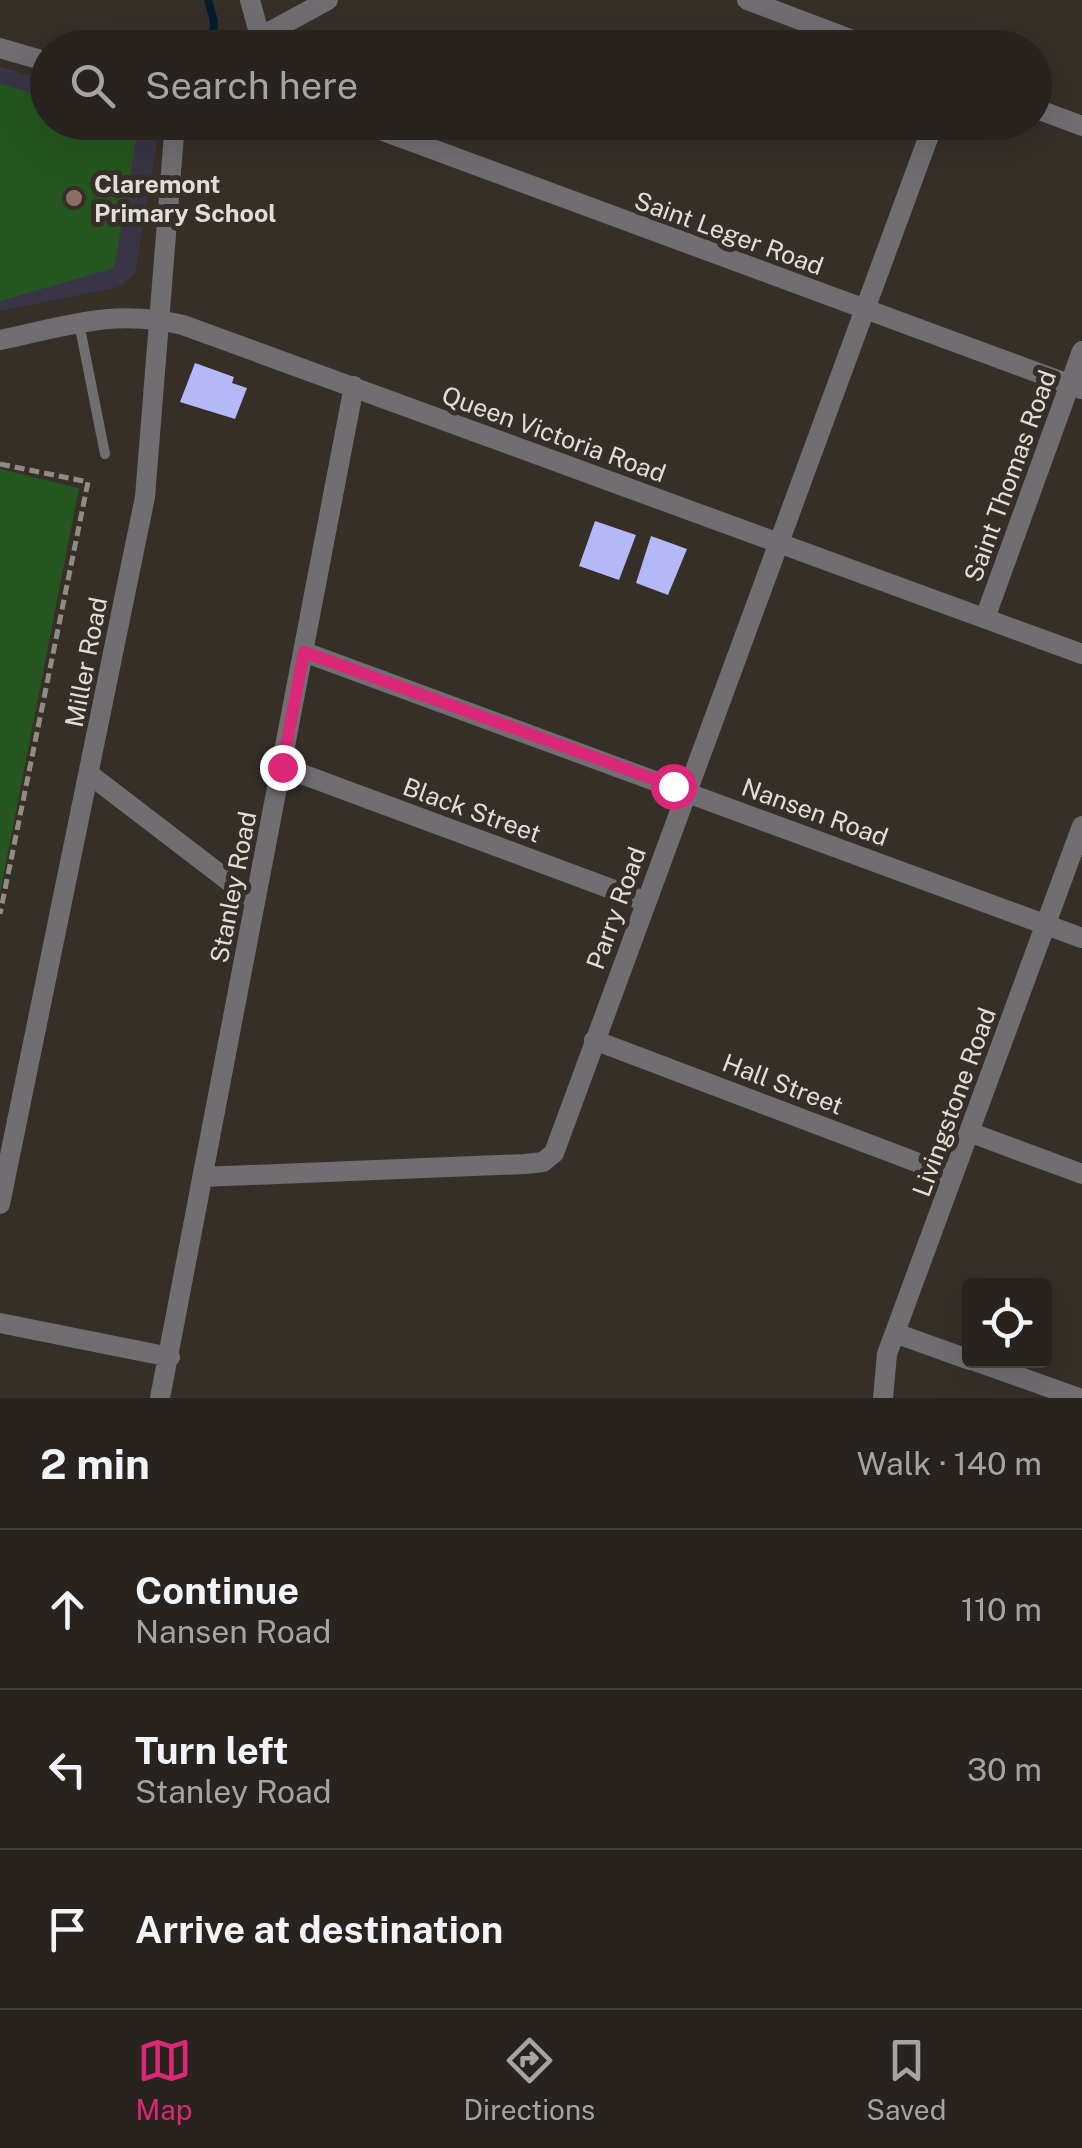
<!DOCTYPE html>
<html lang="en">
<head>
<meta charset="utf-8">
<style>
	body { margin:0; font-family:"Public Sans",sans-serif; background:#302b27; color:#f1f3f6 }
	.controls { position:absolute; right:30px; bottom:30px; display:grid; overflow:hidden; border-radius:10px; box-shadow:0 10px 40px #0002 }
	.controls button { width:90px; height:90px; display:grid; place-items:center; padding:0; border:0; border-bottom:2px solid #44403c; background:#28231e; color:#f1f3f6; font:50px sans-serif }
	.stop { position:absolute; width:30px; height:30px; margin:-22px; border:8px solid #db2777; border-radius:50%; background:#fff }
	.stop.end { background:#db2777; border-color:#fff; box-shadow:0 2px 10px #0008 }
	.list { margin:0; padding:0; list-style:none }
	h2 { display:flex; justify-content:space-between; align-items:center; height:130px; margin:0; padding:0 40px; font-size:42px }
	h2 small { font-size:32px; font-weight:400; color:#a5a4a4 }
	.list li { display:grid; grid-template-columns:65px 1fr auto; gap:30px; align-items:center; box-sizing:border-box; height:160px; padding:0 40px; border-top:2px solid #44403c }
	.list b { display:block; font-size:38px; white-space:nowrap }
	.list p { margin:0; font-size:32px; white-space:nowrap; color:#a5a4a4 }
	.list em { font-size:32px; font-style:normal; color:#a5a4a4 }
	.icon { flex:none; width:55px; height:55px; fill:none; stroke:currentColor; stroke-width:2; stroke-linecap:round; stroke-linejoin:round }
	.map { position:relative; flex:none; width:1082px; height:1398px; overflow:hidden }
	.search { position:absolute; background:#28231e; box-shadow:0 10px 40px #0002; left:30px; right:30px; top:30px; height:110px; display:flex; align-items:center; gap:25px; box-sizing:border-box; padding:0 35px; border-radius:55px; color:#a5a4a4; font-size:38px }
	.sheet { height:610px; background:#28231e }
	nav { display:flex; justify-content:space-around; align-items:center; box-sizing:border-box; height:140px; border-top:2px solid #44403c; background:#28231e; font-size:28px; color:#a5a4a4 }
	nav a { display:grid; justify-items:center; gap:5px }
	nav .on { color:#db2777 }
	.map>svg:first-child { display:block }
	.education { fill:#393546 }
	.green { fill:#25561f }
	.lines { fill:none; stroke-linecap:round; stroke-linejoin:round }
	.stream { stroke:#051e2d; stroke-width:8 }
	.building { fill:#b4b8f6 }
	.path { stroke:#918b85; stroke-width:5; stroke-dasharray:10 5; stroke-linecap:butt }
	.service { stroke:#716e71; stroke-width:10 }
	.minor { stroke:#716e71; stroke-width:20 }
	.route { stroke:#db2777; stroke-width:12 }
	.education-dot { fill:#8d6e63; stroke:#362f28; stroke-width:4 }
	.labels { text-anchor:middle; stroke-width:10; stroke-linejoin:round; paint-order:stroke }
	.poi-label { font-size:25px; font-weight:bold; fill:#e1ddd8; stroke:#362f28; text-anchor:start }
	.street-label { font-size:25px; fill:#e1ddd8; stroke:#362f28 }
</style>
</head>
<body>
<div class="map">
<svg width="1082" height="1398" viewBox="0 0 1082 1398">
	<rect width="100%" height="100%" fill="#362f28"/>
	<path class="education" d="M0,67L47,80L48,122L160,123L135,273L119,287L0,311Z"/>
	<path class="green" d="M0,84L47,97L48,122L139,124L114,268L0,301Z
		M0,469L79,488L0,893Z"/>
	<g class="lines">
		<path class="stream" d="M208,0L214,21L212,45"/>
	</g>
	<path class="building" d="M195,363L234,377L232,383L247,388L235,419L180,402Z
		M595,521L636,535L619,580L579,566Z
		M651,536L687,549L668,595L636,583Z"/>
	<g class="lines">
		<path class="path" d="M0,464L88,482L0,914"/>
		<path class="service" d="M79,323L105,454"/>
		<path class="minor" d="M250,0L260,37
			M747,0L874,48
			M0,48L48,62
			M251,48L260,37L328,0
			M1034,108L1082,126
			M359,122L1082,389
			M0,340C66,326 116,308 183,325L1082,654
			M985,618L1082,351
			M304,652L1082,938
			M283,767L644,901
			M89,774L255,901
			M594,1040L953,1176
			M969,1132L1082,1174
			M202,1177L525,1164L543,1162L554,1153L934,122
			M0,1204L145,497L175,122
			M0,1323L170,1357
			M895,1333L970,1360
			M972,1360L1079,1398
			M160,1398L354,386
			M883,1398L887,1354L1082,826"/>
	</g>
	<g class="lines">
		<path class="route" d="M282,767L304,652L673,786"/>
	</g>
	<circle class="education-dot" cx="74" cy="198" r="10"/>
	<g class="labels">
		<g class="poi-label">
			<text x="94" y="193">Claremont<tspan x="94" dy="29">Primary School</tspan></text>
		</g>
		<g class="street-label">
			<text transform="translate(729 233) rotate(20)" y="9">Saint Leger Road</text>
			<text transform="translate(554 434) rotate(20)" y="9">Queen Victoria Road</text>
			<text transform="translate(1010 476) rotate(-70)" y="9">Saint Thomas Road</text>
			<text transform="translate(86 662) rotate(-79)" y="9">Miller Road</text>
			<text transform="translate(472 810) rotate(20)" y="9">Black Street</text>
			<text transform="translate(815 812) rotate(20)" y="9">Nansen Road</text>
			<text transform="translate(233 887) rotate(-79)" y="9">Stanley Road</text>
			<text transform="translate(616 908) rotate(-70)" y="9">Parry Road</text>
			<text transform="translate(783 1084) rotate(21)" y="9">Hall Street</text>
			<text transform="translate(954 1102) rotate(-70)" y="9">Livingstone Road</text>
		</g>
	</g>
</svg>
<div class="controls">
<button><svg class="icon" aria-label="locate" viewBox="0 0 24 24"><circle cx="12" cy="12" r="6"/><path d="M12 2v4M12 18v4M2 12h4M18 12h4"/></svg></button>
</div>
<div class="stop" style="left:673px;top:786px"></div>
<div class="stop end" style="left:282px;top:767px"></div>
<div class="search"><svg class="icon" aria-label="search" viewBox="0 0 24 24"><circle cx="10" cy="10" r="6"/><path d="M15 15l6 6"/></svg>Search here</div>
</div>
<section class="sheet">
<h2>2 min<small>Walk · 140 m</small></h2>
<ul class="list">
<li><svg class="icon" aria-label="ahead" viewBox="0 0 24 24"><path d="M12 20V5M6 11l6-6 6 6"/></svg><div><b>Continue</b><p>Nansen Road</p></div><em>110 m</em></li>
<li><svg class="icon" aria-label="left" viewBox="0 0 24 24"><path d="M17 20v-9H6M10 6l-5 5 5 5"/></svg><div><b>Turn left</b><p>Stanley Road</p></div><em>30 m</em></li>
<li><svg class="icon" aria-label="arrive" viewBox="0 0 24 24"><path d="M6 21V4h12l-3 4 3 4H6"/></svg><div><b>Arrive at destination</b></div></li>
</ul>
</section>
<nav>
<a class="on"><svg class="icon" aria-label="map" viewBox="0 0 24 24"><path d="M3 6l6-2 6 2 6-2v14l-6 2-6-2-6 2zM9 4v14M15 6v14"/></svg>Map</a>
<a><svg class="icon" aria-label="directions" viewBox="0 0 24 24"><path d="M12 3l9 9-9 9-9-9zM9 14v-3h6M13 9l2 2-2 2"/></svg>Directions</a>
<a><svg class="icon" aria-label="saved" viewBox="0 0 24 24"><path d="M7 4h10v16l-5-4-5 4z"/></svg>Saved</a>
</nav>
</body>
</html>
